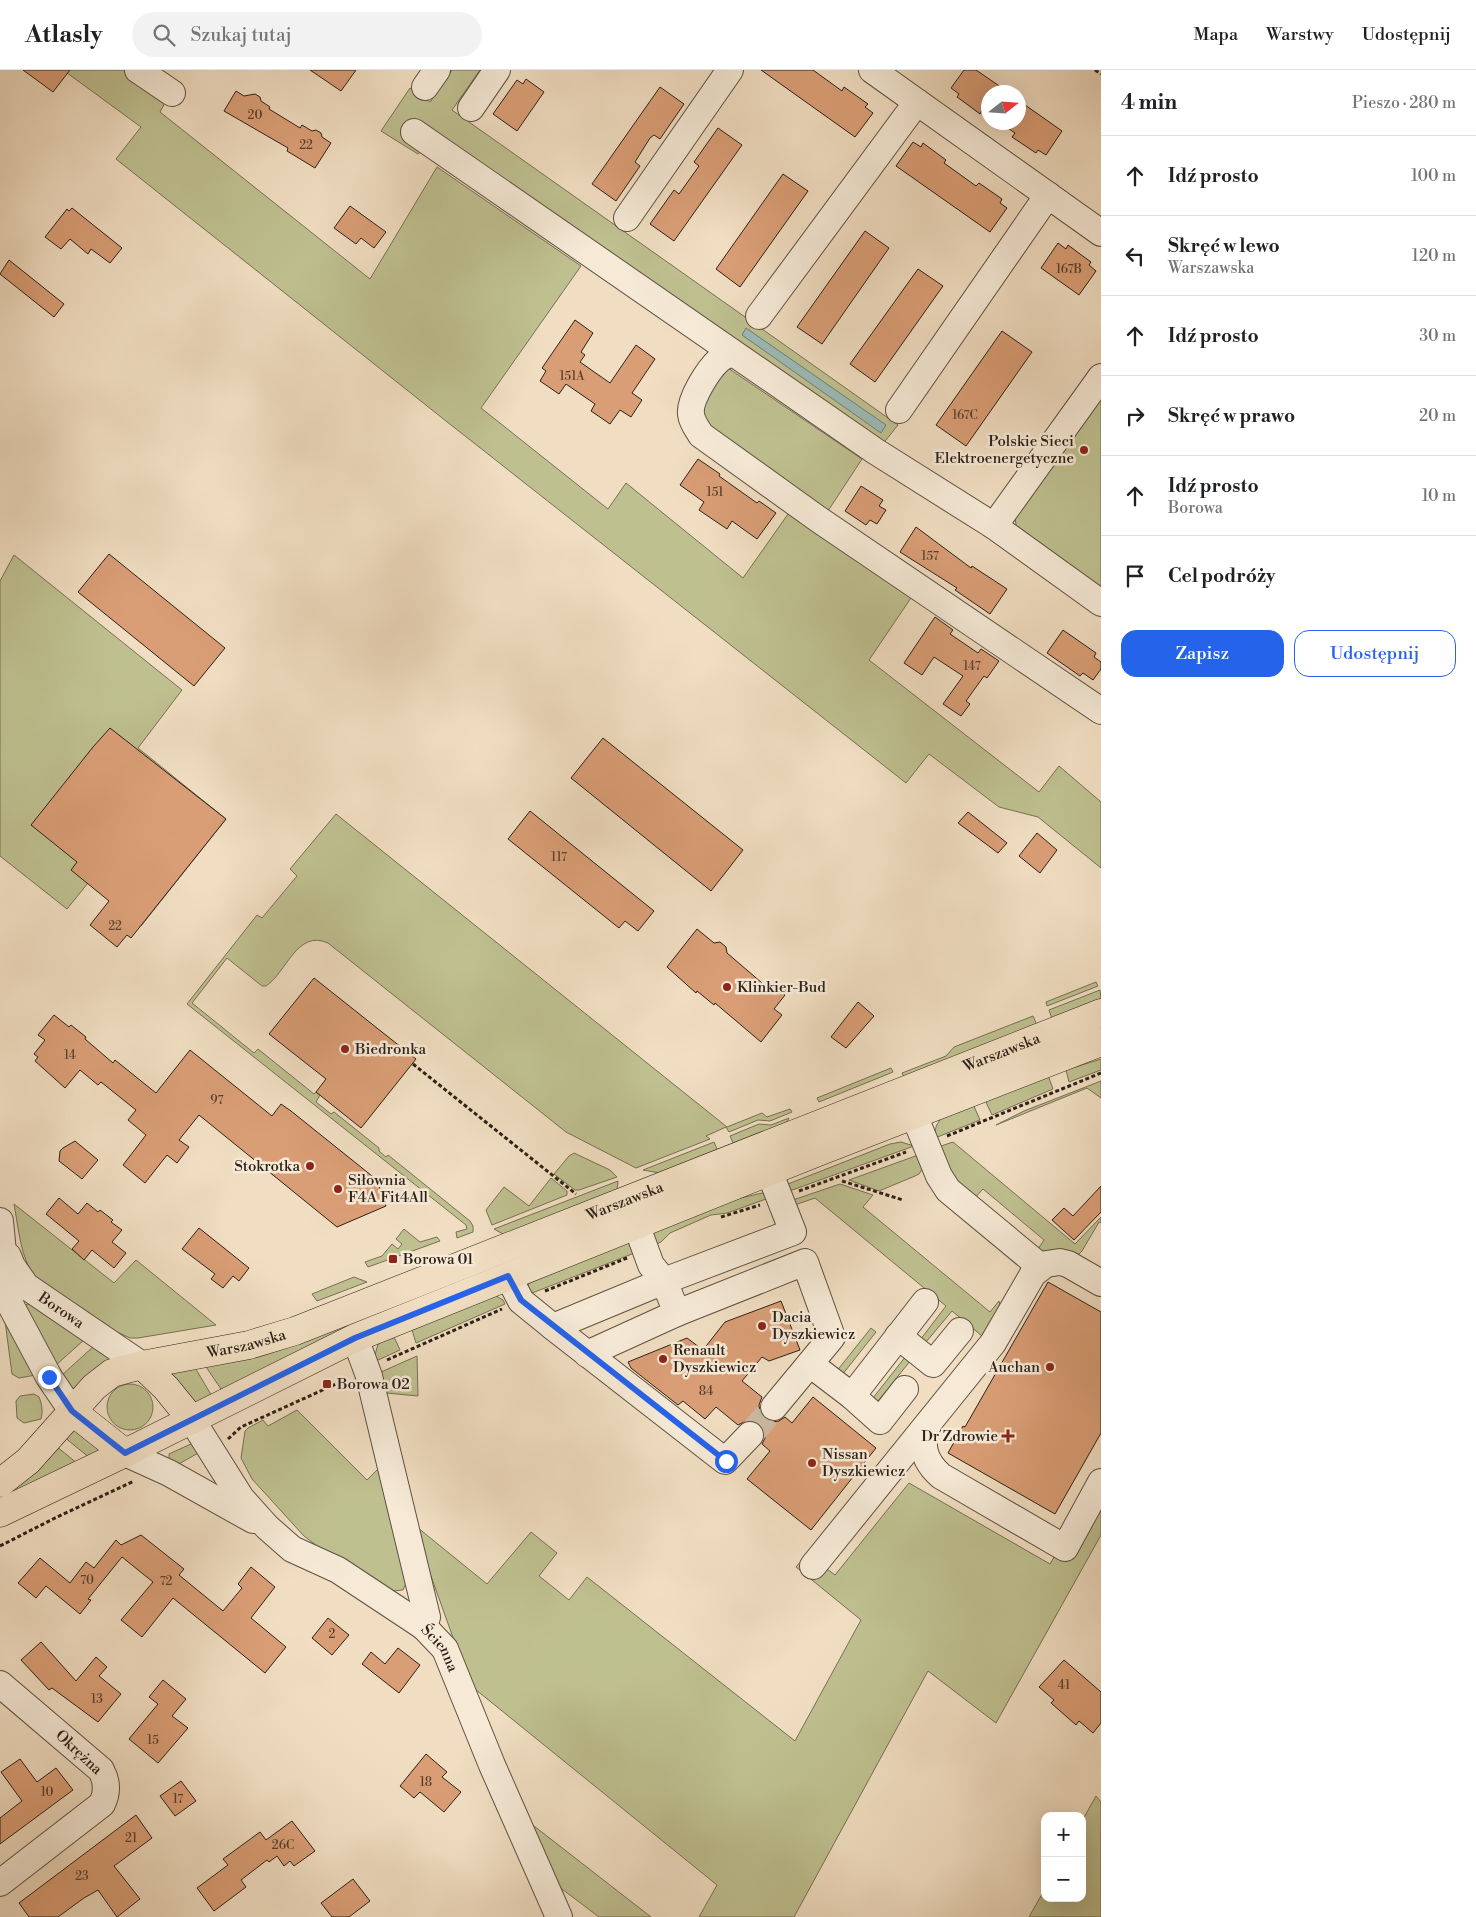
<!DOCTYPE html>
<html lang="pl">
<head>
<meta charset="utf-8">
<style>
	body { margin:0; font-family:"Libre Bodoni",serif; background:#f2f2f2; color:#202124 }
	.controls { position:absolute; right:15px; bottom:15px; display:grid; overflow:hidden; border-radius:10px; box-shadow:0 5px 20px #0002 }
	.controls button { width:45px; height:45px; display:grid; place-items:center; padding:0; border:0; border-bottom:1px solid #e0e0e0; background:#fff; color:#202124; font:25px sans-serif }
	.compass { position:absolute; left:981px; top:15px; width:45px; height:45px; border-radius:50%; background:#fff; box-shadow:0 5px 20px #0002; rotate:73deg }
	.stop { position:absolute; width:15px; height:15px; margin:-11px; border:4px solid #2563eb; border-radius:50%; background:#fff }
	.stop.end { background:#2563eb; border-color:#fff; box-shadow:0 1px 5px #0008 }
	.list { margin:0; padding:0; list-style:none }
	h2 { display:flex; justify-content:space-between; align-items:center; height:65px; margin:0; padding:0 20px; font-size:21px }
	h2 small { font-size:16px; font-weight:400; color:#757577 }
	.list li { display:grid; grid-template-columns:32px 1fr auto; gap:15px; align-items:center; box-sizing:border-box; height:80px; padding:0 20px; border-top:1px solid #e0e0e0 }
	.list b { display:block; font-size:19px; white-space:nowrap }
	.list p { margin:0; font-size:16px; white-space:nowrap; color:#757577 }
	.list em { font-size:16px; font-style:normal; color:#757577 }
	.actions { display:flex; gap:10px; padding:15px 20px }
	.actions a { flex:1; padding:11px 0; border:1px solid #2563eb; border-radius:15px; text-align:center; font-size:18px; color:#2563eb }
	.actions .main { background:#2563eb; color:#fff }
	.icon { flex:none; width:28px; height:28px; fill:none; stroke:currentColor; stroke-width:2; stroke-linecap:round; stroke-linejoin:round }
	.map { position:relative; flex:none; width:1101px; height:1847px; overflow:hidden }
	header { display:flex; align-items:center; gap:30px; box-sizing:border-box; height:70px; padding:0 25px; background:#fff; border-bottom:1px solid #e0e0e0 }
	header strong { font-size:24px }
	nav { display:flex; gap:28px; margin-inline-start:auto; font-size:18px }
	.search { width:350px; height:45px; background:#f2f2f2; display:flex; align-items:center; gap:12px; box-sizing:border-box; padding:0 18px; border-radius:28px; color:#757577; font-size:19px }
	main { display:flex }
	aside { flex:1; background:#fff }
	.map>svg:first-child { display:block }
	.green { fill:#bfc090; stroke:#767054 }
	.water { fill:#9bbbb8; stroke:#6f7d78 }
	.building { fill:#da9e76; stroke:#2d2018 }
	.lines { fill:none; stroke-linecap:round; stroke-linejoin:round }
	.minor-tunnel { stroke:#cab8a0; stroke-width:26; stroke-dasharray:26 13; stroke-linecap:butt }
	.minor-casing { stroke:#5e5042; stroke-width:28 }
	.major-casing { stroke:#2d2018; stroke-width:29 }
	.path { stroke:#2d2018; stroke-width:3; stroke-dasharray:4 2.5; stroke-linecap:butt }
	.minor { stroke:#f6ead7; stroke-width:26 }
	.major { stroke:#f1dec2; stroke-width:28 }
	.route { stroke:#2563eb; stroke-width:6 }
	.poi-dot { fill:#8f2418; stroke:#f6ead7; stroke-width:2 }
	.labels { text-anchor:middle; stroke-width:5; stroke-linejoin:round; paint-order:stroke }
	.number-label { font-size:12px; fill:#584030 }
	.poi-label { font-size:15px; fill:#2d2018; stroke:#f6ead7; text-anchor:start }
	.street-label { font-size:15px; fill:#2d2018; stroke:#f6ead7 }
</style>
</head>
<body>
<header>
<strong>Atlasly</strong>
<div class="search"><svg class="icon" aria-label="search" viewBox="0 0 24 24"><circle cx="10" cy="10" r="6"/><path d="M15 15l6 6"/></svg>Szukaj tutaj</div>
<nav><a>Mapa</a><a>Warstwy</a><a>Udostępnij</a></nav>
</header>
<main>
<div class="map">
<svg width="1101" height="1847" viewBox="0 0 1101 1847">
	<rect width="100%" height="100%" fill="#f1dec2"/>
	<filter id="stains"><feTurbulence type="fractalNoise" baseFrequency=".004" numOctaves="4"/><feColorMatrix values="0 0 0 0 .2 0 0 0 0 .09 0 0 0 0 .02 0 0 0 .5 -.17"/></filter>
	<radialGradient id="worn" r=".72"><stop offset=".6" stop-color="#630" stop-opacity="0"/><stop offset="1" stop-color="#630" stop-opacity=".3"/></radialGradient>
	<path class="green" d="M63,0H126L167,29L160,42L370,209L437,97L581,196L481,338L608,439L626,413L743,508L793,437L915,522L869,590L1039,722L1059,696L1101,732V798L1038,747L999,737L929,684L906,713L446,351L116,89L141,57Z
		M452,0H480L452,40L898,355L882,375L425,78L418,84L381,61L410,18L430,32Z
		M725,296L862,389L826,444L709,364L698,335Z
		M1101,322V521L1017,461L1015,448Z
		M14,485L182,620L138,678L226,749L141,856L88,813L67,839L0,786V511Z
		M336,744L727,1057L762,1043L767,1047L790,1039L792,1042L770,1051L758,1050L729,1062L726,1057L706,1066L710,1069L636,1098L566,1062L328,873C297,859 287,902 266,916H262L227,888L192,933L254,983L258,979L314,1024L316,1022L320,1025L316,1032L331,1044L334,1042L379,1078V1081L386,1087L388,1085L470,1151L473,1156V1162L457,1168L456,1162L467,1159L466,1155L187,934L257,845L262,848L297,806L290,799Z
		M1096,912L1098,916L1047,936L1046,932Z
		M1100,920L1101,929L1052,949L1049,940Z
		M1033,946L1037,955L904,1007L902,1003L946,986L954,977Z
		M1101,954V960L223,1322L204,1294Z
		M1101,989V1000L1069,1012L1066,1000Z
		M891,998L893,1002L819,1032L817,1028Z
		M1046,1007L1049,1008L1053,1019L992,1045L985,1030Z
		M1101,1011V1028L1087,1018L996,1055L1024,1041Z
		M973,1034L980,1050L935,1068C933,1044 955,1041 973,1034Z
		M789,1048L786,1054L734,1075L730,1066L759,1054L771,1055Z
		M714,1072L718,1081L660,1103L643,1100Z
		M901,1072L914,1076L784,1123L788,1114L890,1074Z
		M953,1072L1075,1174L1101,1147V1153L1099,1152L1082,1181L1079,1184L1074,1186L1045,1181L1037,1183L1036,1182L1044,1170L983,1119L973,1130L959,1119L938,1077Z
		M574,1083L610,1100L617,1107L579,1120H575L554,1104L569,1086Z
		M921,1084L924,1096L919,1104L915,1106L879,1121L849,1110Z
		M551,1108L567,1121V1125L492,1155L486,1140L504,1117L529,1136Z
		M618,1111L617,1120L505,1165L494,1159Z
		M840,1114L873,1125L863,1137L990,1242L999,1231L1001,1239L823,1496L835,1505L909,1413L1050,1494L1057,1482L1101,1428V1465L996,1653L928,1601L794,1847H699L717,1815L470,1615L412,1453L487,1514L531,1462L557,1483L539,1506L569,1530L587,1507L795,1671L861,1550L796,1497L982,1266L952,1241L921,1278L917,1274L946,1236L815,1128L789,1137L787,1132Z
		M762,1123L769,1128L727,1143L711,1145L670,1163L661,1172L652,1176V1162L728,1131Z
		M14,1134L114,1213L136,1190L216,1255L138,1268H130L117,1262L35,1208C20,1185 19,1161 14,1134Z
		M404,1159L420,1172L437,1167L440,1171L368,1197L365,1192L382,1186L392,1174L398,1179L402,1174L396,1169Z
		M625,1172L634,1177L637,1182L527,1225L529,1211Z
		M354,1207L367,1212L317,1231L312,1224Z
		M493,1224L503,1230L505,1234L416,1273L412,1260Z
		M27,1234H29L85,1269L55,1296L25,1236Z
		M5,1251L36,1305L19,1308L12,1304Z
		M871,1258L876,1262L842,1305L836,1302Z
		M391,1266L395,1269L400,1280L376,1291L375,1285L378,1274Z
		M95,1275L111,1289L97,1299L75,1320H72L61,1306Z
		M417,1286L418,1326L386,1323L381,1302Z
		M906,1286L911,1290L873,1337L869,1333Z
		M194,1296L213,1328L197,1334L172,1305L173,1300Z
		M107 1337a23 23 0 1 1 46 0a23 23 0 1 1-46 0Z
		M34,1324L39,1327C42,1334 43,1342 41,1349L24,1353L17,1348L16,1331L20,1326Z
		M297,1340L367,1410L380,1397L410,1505L403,1520L391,1521L321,1479L304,1466L252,1409L241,1388L245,1361L248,1358L263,1350L268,1356Z
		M72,1358L100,1379V1382L90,1388L64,1367Z
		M193,1373L200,1382L177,1395L169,1390V1384Z
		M56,1376L78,1394L0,1432V1424Z
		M1096,1726L1101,1732V1847H1029L1045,1819V1828H1082V1751Z
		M525,1749L651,1847H599L554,1813Z"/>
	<path class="water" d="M746,258L886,355L881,363L742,265Z"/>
	<path class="building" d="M23,0H70L53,22Z
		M310,0H356L341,21Z
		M761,0H813L842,21L844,17L868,34L865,37L873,43L855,67Z
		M964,0H976L1008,22H988V45L982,40L980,44L968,35L957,27L959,24L951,18Z
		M526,9L544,22L517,61L493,44L517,10L523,14Z
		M660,17L684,34L660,69L654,65L650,68L635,92L640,96L616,131L592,114Z
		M236,21L244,26L255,24L260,27L261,31L270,37L269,39L287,50L300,58L302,55L312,61L316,60L321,63L322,67L331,73L315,98L287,81L288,78L224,41Z
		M1018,30L1062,61L1046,85L1038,80L1036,83L1012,67L1015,63L999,52H1018Z
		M718,58L742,75L674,171L650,154L674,120L679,124L699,96L694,92Z
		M913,72L921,77L923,73L946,90L944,93L976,116L979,113L1002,129L1000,133L1007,138L990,162L896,96Z
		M783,104L808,121L740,217L716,199Z
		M350,136L386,162L374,178L361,168L356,174L334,158Z
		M72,138L122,178L110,193L91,179L88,184L70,169L61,179L45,167L67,139L69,141Z
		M865,161L889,178L822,274L797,257Z
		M1058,173L1066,179L1068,175L1080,184L1091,192L1089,195L1096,201L1079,225L1041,198Z
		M9,190L64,234L54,247L0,204Z
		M918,199L943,216L875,312L850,294Z
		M575,250L593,263L581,282L585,285L580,292L610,313L636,275L655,289L632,323L642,330L631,347L620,340L610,354L591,341L595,334L566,314L559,324L540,311L546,301L542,298Z
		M1002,261L1032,282L966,376L936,355Z
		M698,389L720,404L719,406L757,433L759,431L776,443L757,469L732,451L727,459L699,440L704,432L680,415Z
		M861,416L883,430L879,436L886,440L877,454L870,450L866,455L845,441Z
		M916,457L971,498L972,496L1007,519L990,544L955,520L957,518L900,482Z
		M109,484L225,578L194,616L78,522Z
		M935,547L953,560L950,564L978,583L981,579L999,591L987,608L984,606L966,631L970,634L961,646L943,634L963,606L934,587L922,605L904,593Z
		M1063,560L1096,583L1094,587L1101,592V599L1093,610L1083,603L1080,606L1047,583Z
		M110,658L226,749L131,868L127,865L117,877L90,855L109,831L71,800L77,792L31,755L93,677Z
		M603,668L743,780L711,821L571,708Z
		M530,741L654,841L638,861L625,851L619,858L508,769Z
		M968,742L1007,773L998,783L958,753Z
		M1037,763L1057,780L1040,803L1019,786Z
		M697,859L714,873L720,872L726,877L727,883L769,919L772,915L785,925L774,939L782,945L761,972L715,933L714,935L697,921L696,923L667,897Z
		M314,908L416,989L361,1058L316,1022L326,1009L269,964Z
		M858,932L874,946L846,978L831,967Z
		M54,945L69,957L71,955L86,967L85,969L113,993L115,990L156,1023L190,980L272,1046L281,1034L291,1041L377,1110L386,1136L337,1157L199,1045L179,1070L189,1077L177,1093L167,1085L145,1113L123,1095L146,1065L128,1050L136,1040L101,1012L98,1015L80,1000L65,1018L35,991L38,987L34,984L45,970L38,965Z
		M75,1071L98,1090L82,1109L59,1091L60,1081L63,1078Z
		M1101,1116V1142L1074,1170L1052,1150L1064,1138L1073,1146Z
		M59,1128L78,1144L87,1133L98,1142L100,1140L113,1150L111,1152L122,1160L112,1172L126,1183L114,1198L92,1180L84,1190L72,1179L79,1171L46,1144Z
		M199,1158L249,1198L239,1211L233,1206L223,1218L211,1209L215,1204L182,1179Z
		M1048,1212L1101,1242V1363L1055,1444L948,1383L963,1356L965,1357Z
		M781,1231L800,1280L769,1291L762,1287L742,1311L762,1327L759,1335L760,1343L765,1349L771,1352L779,1351L785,1347L792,1353L813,1327L876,1378L811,1460L747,1409L770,1381L762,1374L765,1368L764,1361L760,1354L754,1351H746L738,1355L716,1337L705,1349L683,1331L678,1335L631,1298L628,1292L687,1268L703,1280L725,1252Z
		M141,1465L184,1499L179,1505L223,1541L242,1518L238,1514L251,1497L275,1517L251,1548L286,1577L265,1603L173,1528L142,1567L121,1550L153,1512L122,1487L88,1529L91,1530L80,1544L46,1516L36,1528L18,1513L40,1488L70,1513L86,1492L94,1498L116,1470L121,1475Z
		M328,1548L349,1565L332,1585L312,1568Z
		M41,1572L76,1611L96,1587L107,1597L99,1606L121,1624L98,1652L52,1618L49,1620L21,1590Z
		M398,1578L420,1595L399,1623L362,1594L371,1582L385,1594Z
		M1064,1590L1101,1622V1653L1093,1663L1079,1651L1076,1655L1051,1633L1054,1630L1039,1617Z
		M163,1610L186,1629L172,1646L188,1658L158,1693L129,1669L158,1634L149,1627Z
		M426,1684L447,1702L442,1707L461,1722L444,1742L420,1722L414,1728L400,1716Z
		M20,1689L37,1712L56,1698L73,1720L0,1774V1748L22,1731L1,1702Z
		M181,1711L196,1731L175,1746L160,1726Z
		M136,1745L152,1768L114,1796L140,1829L117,1847L98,1820L84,1828L58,1847H29L19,1833Z
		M292,1751L315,1781L294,1796L290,1791L284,1796L277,1786L269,1792L267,1790L241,1810L246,1817L214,1841L197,1818L228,1795L223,1789L260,1762L266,1770Z
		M353,1809L370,1831L349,1847H332L321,1833Z"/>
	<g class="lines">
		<path class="minor-tunnel" d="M750,1365L774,1337"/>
		<g class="minor-casing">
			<g id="minor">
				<path d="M138,0L172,23"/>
				<path d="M872,0L1101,163"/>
				<path d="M425,17L437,0"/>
				<path d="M471,38L497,0"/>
				<path d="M414,62L875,381L994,456L1101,533"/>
				<path d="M627,148L730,0"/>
				<path d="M759,246L917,32"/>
				<path d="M732,283C728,285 722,287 719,290C708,300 689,330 691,344C692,353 697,358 701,365L818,449L1101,641"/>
				<path d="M899,340L1048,125"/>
				<path d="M994,456L1101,307"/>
				<path d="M914,1045L939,1106L948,1120L1041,1197"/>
				<path d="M0,1151L5,1203L11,1236L49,1307L72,1341"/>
				<path d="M636,1154L651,1195L664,1211L793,1162L769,1101"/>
				<path id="s1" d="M8,1186L12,1196L26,1216L142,1295"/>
				<path d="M508,1206L521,1231L553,1257"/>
				<path d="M677,1243L664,1211L553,1257L725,1391L750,1365"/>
				<path d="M898,1266L933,1294L960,1261"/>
				<path d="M355,1268L369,1306L427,1547L424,1557"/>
				<path d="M587,1284L677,1243L805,1192L832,1267L774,1337"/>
				<path d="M810,1294L852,1326L925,1232"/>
				<path d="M852,1326L880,1351L905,1319"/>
				<path id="s2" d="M192,1350L241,1428L267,1457L292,1479L338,1500L409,1547L424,1557L445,1579L492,1695L559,1847"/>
				<path d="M929,1353C919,1374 924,1391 941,1406L1065,1478L1101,1412"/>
				<path d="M125,1383L169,1403L253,1450"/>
				<path d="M813,1496L993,1273L1033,1204L1046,1194L1060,1192L1068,1194L1101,1213"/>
				<path d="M0,1614L101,1700C107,1711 108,1722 102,1734L0,1813"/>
			</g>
		</g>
		<g class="major-casing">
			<g id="major">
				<path d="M142,1295L166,1318L192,1350"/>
				<path d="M72,1341L125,1383"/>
				<path id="s3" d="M0,1413L28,1391L94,1317L112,1303L142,1295L249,1275L295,1261L1101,943"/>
				<path d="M0,1443L125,1383L355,1268L818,1082L1101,972"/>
			</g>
		</g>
		<path class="path" d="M1095,0L1101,4
			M413,994L576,1124
			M947,1066L1101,1003
			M842,1111L903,1130
			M799,1121L906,1082
			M721,1147L760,1135
			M545,1221L627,1188
			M387,1290L502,1239
			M228,1369L241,1357L347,1309
			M0,1476L57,1447L134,1411"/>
		<use href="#minor" class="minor"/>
		<use href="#major" class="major"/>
	</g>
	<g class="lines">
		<path class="route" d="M49,1307L72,1341L125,1383L355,1268L508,1206L521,1230L526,1234L726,1391"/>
	</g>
	<g class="poi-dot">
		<circle cx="1084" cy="380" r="5"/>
		<circle cx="727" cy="917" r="5"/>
		<circle cx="345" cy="979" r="5"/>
		<circle cx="310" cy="1096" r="5"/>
		<circle cx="338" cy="1119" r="5"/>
		<rect x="388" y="1184" width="10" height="10" rx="2.5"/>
		<circle cx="762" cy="1256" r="5"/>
		<circle cx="663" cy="1289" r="5"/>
		<circle cx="1050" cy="1297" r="5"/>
		<rect x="322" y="1309" width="10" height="10" rx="2.5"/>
		<path d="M1005.5 1358.5h5v5h5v5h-5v5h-5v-5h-5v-5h5z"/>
		<circle cx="812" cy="1393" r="5"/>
	</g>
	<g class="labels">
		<g class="number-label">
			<text x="255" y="49">20</text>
			<text x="306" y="79">22</text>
			<text x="1069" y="203">167B</text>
			<text x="572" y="310">151A</text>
			<text x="965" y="349">167C</text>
			<text x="715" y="426">151</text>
			<text x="930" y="490">157</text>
			<text x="972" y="600">147</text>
			<text x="559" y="791">117</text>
			<text x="115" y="860">22</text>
			<text x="70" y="989">14</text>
			<text x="217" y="1034">97</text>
			<text x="706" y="1325">84</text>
			<text x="87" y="1514">70</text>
			<text x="166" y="1515">72</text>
			<text x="332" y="1568">2</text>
			<text x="1064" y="1619">41</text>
			<text x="97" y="1633">13</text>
			<text x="153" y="1674">15</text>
			<text x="426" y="1716">18</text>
			<text x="47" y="1726">10</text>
			<text x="178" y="1733">17</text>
			<text x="131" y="1772">21</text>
			<text x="283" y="1779">26C</text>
			<text x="82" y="1810">23</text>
		</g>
		<g class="poi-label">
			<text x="1074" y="376" text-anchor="end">Polskie Sieci<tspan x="1074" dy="17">Elektroenergetyczne</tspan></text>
			<text x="737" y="922">Klinkier-Bud</text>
			<text x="355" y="984">Biedronka</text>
			<text x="300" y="1101" text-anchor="end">Stokrotka</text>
			<text x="348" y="1115">Siłownia<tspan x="348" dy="17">F4A Fit4All</tspan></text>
			<text x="403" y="1194">Borowa 01</text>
			<text x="772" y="1252">Dacia<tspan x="772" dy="17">Dyszkiewicz</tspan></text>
			<text x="673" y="1285">Renault<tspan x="673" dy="17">Dyszkiewicz</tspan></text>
			<text x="1040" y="1302" text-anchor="end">Auchan</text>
			<text x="337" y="1319">Borowa 02</text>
			<text x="998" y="1371" text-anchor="end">Dr Zdrowie</text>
			<text x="822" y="1389">Nissan<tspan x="822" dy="17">Dyszkiewicz</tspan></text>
		</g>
		<g class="street-label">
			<text dy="5" stroke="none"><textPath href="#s3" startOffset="1105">Warszawska</textPath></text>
			<text dy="5" stroke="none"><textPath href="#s3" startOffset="700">Warszawska</textPath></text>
			<text dy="5" stroke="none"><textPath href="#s1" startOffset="78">Borowa</textPath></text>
			<text dy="5" stroke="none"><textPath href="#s3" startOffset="295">Warszawska</textPath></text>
			<text dy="5" stroke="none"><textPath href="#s2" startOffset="345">Ścienna</textPath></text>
			<text transform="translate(79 1682) rotate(43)" y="5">Okrężna</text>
		</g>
	</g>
	<rect width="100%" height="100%" filter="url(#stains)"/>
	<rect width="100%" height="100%" fill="url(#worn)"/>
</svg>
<div class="controls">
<button>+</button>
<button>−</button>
</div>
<svg class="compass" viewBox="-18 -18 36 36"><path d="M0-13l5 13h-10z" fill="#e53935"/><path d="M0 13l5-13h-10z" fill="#757577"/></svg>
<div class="stop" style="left:726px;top:1391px"></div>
<div class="stop end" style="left:49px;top:1307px"></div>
</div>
<aside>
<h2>4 min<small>Pieszo · 280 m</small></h2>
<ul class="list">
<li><svg class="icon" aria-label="ahead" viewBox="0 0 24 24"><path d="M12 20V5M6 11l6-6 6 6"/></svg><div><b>Idź prosto</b></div><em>100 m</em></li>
<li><svg class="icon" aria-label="left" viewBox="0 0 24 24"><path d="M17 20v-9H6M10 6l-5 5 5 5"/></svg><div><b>Skręć w lewo</b><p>Warszawska</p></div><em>120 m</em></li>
<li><svg class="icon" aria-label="ahead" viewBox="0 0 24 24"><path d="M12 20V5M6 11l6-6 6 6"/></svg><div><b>Idź prosto</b></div><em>30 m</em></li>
<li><svg class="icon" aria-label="right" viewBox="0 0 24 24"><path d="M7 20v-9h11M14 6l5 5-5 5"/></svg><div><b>Skręć w prawo</b></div><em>20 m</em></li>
<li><svg class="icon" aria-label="ahead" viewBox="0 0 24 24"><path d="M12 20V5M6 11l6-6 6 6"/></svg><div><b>Idź prosto</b><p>Borowa</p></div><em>10 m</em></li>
<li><svg class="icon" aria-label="arrive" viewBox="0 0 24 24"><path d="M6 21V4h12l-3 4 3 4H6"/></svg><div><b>Cel podróży</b></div></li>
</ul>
<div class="actions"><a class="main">Zapisz</a><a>Udostępnij</a></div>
</aside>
</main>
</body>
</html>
